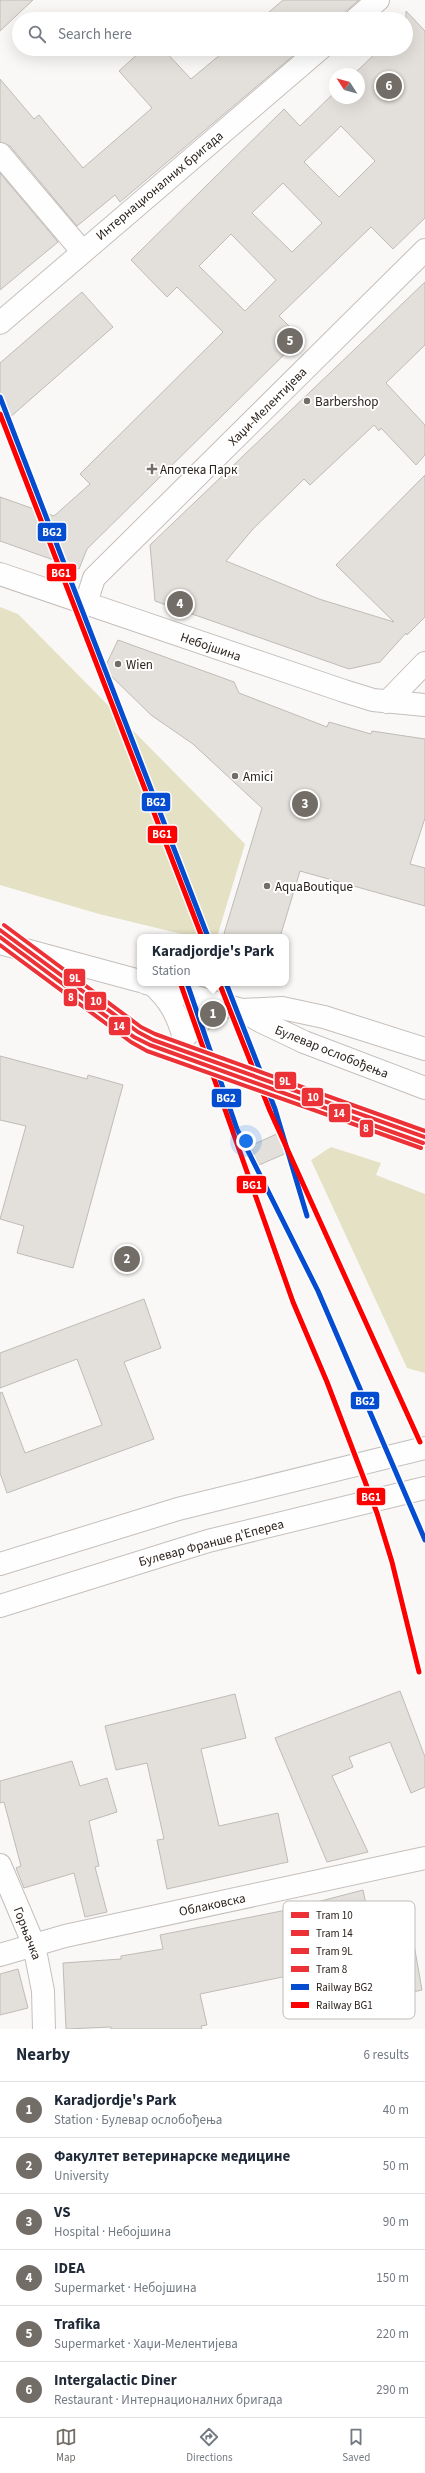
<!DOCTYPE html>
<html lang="en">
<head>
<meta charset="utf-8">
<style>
	body { margin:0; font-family:"Source Sans 3",sans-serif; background:#f6f6f7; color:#1f2937 }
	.compass { position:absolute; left:329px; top:68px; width:36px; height:36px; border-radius:50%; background:#fff; box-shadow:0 4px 16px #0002; rotate:306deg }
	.you { position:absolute; left:246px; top:1141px; width:14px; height:14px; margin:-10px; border:3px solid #fff; border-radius:50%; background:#1a73e8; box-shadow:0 0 0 6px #1a73e833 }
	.badge { display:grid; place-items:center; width:26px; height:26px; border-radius:50%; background:#736d68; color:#fff; font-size:13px; font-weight:700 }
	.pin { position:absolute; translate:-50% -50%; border:2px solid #fff; box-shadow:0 1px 4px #0006 }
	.popup { position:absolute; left:137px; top:934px; width:152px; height:52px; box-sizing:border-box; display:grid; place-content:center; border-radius:8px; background:#fff; filter:drop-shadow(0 1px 3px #0005); font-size:13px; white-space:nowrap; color:#747a83 }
	.popup b { font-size:15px; color:#1f2937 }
	.popup::after { content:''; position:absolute; left:50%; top:100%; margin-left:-8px; border:8px solid transparent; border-top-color:#fff }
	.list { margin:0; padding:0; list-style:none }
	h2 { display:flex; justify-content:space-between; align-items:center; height:52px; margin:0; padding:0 16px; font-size:17px }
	h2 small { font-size:13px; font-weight:400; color:#747a83 }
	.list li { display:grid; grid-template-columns:26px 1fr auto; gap:12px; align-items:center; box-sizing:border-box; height:56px; padding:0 16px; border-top:1px solid #e0e1e3 }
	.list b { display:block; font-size:15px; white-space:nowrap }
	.list p { margin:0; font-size:13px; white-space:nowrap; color:#747a83 }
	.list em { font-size:13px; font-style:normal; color:#747a83 }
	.icon { flex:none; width:22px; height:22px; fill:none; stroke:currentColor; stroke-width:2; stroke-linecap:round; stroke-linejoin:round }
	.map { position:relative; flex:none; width:425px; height:2029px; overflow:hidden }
	.search { position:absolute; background:#fff; box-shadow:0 4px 16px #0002; left:12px; right:12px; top:12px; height:44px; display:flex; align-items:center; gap:10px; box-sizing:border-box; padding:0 14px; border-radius:22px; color:#747a83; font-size:15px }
	.sheet { height:388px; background:#fff }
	nav { display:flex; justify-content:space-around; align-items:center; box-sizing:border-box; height:56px; border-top:1px solid #e0e1e3; background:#fff; font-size:11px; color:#747a83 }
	nav a { display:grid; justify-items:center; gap:2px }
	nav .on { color:#736d68 }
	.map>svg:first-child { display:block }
	.green { fill:#e5e1c4 }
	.building { fill:#e3dfda; stroke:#bfbcb7; fill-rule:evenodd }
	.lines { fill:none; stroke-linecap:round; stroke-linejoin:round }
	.street-casing { stroke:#c5bfbc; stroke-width:24 }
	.secondary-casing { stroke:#c5bfbc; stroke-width:24 }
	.highway-casing { stroke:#c5bfbc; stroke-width:24 }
	.street { stroke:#fefefe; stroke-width:22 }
	.secondary { stroke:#fefefe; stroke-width:22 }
	.highway { stroke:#fefefe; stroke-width:22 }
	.rail-1-casing { stroke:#fff; stroke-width:8 }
	.rail-2-casing { stroke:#fff; stroke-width:8 }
	.rail-1 { stroke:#044cd0; stroke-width:5 }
	.rail-2 { stroke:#f00; stroke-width:5 }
	.tram-1-casing { stroke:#fff; stroke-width:7 }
	.tram-2-casing { stroke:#fff; stroke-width:7 }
	.tram-3-casing { stroke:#fff; stroke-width:7 }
	.tram-4-casing { stroke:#fff; stroke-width:7 }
	.tram-1 { stroke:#ed3237; stroke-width:4 }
	.tram-2 { stroke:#ed3237; stroke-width:4 }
	.tram-3 { stroke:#ed3237; stroke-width:4 }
	.tram-4 { stroke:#ed3237; stroke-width:4 }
	.poi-dot { fill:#736d68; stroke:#fff; stroke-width:1.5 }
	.labels { text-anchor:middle; stroke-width:4; stroke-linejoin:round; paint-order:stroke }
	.street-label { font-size:13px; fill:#2b221c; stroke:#fff }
	.poi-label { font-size:13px; fill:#2b221c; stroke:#fff; text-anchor:start }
	.key { fill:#fff; stroke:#bfbdbb; stroke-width:1 }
	.key-label { font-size:11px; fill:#2b221c }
	.line-badge { stroke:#fff; stroke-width:1.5 }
	.badge-label { font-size:11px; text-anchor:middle; font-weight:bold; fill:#fff }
</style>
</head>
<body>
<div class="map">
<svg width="425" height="2029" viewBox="0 0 425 2029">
	<rect width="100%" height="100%" fill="#faf8f6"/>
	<path class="green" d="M0,607L18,614L245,844L217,937H194L99,914L0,885Z
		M331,1147L381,1163L376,1175L425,1194V1373L407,1368L311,1160Z"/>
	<path class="building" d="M0,0H33L0,31Z
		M283,0H359L337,19H261Z
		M406,11L425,31V218L393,249L371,227L279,316L301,338L87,549L79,569L0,541V497L54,516L90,484L80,474L223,332L177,287L167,297L131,260L284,109L300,126L335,92V98H359V74H354L380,49H406ZM341,126L375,161L339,197L304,162ZM283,183L322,223L292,252L252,213ZM231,234L276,280L245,311L199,266Z
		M143,49H163L191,79L227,49H301L120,202L115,195L77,226L10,146L0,142V79L34,119L39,115L83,168L152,108L119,71Z
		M0,173L58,242L0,290Z
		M425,282V345L386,383L425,425V455L416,465L381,428L379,431L374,425L310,485L304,479L253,529L226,561L319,599L394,622L336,565L425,475V617L407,635L406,633L380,662L349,669L155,601L150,545Z
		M82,292L113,327L0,426V363Z
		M118,640L234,682L239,693L327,727L329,722L371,734L372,731L425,739V818L410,864L425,868V906L300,871L280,937H223L262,808L193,744L151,715L104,669Z
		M0,1056L87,1079L88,1075L123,1085L73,1268L17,1253L24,1226L0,1219L26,1126L0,1120Z
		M281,1132L289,1152L259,1165L250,1146Z
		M144,1299L161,1348L124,1362L154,1439L7,1493L0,1473V1393L2,1392L25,1453L102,1425L77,1359L0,1388V1353Z
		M400,1691L425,1757V1787L411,1793L390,1742L349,1757L353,1767L332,1776L368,1852L327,1862L275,1738Z
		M235,1694L246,1738L201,1749L219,1826L278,1813L288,1862L167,1889L157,1840L164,1839L147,1763L116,1770L105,1726Z
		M72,1761L80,1786L107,1778L117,1812L89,1821L99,1866L95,1867L107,1912L85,1917L74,1873L24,1888L16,1868L21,1866L4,1802L0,1803V1781Z
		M363,1890L370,1923L409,1916L422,1990L334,2009L326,1968L200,1994L207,2025L201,2026L202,2029H111V2027L66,2029L63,1963L121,1959V1956L163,1949L160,1935L317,1904V1902Z
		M18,1969L28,2008L0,2015V1974Z"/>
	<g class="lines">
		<g class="street-casing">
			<path id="street" d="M356,19L378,0
				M0,154L82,251
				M0,323L320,49
				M0,574L344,691L373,700L425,705
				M86,603L94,578L425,250
				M387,702L425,663
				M0,1865L34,1945L43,1991L44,2029
				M0,1955L65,1936L425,1858"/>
		</g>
		<g class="secondary-casing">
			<path id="secondary" d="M0,943L140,981
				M146,983L242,1010L260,1021L304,1042L425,1088
				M153,985C170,1000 178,1016 184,1038
				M242,1010L282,1008L324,1017L425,1049
				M184,1038L198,1023L222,1005"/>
		</g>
		<g class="highway-casing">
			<path id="highway" d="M0,1564L178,1509L425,1448
				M0,1606L208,1541L425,1488"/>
		</g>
		<use href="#street" class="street"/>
		<use href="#secondary" class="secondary"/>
		<use href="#highway" class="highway"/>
		<g class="rail-1-casing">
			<path id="rail-1" d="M0,397L208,937
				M187,983L237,1129L318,1291L425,1540
				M226,983L275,1109L307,1216"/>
		</g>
		<g class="rail-2-casing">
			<path id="rail-2" d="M0,414L202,937
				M181,985L293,1302L327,1382L377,1513L392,1562L419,1672
				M220,985L270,1111L420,1442"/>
		</g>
		<use href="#rail-1" class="rail-1"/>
		<use href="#rail-2" class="rail-2"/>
		<g class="tram-1-casing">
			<path id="tram-1" d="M0,930L138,1032L153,1040L425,1137"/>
		</g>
		<g class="tram-2-casing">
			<path id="tram-2" d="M0,937L134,1037L150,1045L423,1143"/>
		</g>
		<g class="tram-3-casing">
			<path id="tram-3" d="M4,925L141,1027L155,1034L425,1131"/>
		</g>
		<g class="tram-4-casing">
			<path id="tram-4" d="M0,945L131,1042L147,1051L421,1148"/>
		</g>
		<use href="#tram-1" class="tram-1"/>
		<use href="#tram-2" class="tram-2"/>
		<use href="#tram-3" class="tram-3"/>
		<use href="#tram-4" class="tram-4"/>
	</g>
	<g class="poi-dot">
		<circle cx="307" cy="401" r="4"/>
		<path d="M150 463h4v4h4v4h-4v4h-4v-4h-4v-4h4z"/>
		<circle cx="118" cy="664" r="4"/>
		<circle cx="235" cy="776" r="4"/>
		<circle cx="267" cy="886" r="4"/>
	</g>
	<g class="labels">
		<g class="street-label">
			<text transform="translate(159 185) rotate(-40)" y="5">Интернационалних бригада</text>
			<text transform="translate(267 406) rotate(-45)" y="5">Хаџи-Мелентијева</text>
			<text transform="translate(211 646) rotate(19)" y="5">Небојшина</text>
			<text transform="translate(332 1051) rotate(22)" y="5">Булевар ослобођења</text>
			<text transform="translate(211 1542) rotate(-15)" y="5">Булевар Франше д'Епереа</text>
			<text transform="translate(212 1904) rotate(-12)" y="5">Облаковска</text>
			<text transform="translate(28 1933) rotate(69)" y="5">Горњачка</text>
		</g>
		<g class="poi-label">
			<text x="315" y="406">Barbershop</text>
			<text x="160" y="474">Апотека Парк</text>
			<text x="126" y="669">Wien</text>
			<text x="243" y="781">Amici</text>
			<text x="275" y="891">AquaBoutique</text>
		</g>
	</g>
	<rect x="283" y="1901" width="132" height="118" rx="6" class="key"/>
	<rect x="291" y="1912" width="18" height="6" fill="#ed3237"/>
	<rect x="291" y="1930" width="18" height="6" fill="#ed3237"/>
	<rect x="291" y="1948" width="18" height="6" fill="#ed3237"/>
	<rect x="291" y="1966" width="18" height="6" fill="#ed3237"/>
	<rect x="291" y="1984" width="18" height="6" fill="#044cd0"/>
	<rect x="291" y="2002" width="18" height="6" fill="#f00"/>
	<g class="key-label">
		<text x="316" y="1919">Tram 10</text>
		<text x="316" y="1937">Tram 14</text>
		<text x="316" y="1955">Tram 9L</text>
		<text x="316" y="1973">Tram 8</text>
		<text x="316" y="1991">Railway BG2</text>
		<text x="316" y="2009">Railway BG1</text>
	</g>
	<g class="line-badge">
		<rect x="37" y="522" width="30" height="20" rx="4" fill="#044cd0"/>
		<rect x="46" y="563" width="31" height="19" rx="4" fill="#f00"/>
		<rect x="141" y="792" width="30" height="20" rx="4" fill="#044cd0"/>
		<rect x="147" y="825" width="31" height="19" rx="4" fill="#f00"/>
		<rect x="63" y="968" width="23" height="19" rx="4" fill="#ed3237"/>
		<rect x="63" y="988" width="15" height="19" rx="4" fill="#ed3237"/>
		<rect x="84" y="991" width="23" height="20" rx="4" fill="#ed3237"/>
		<rect x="108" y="1016" width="23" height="20" rx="4" fill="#ed3237"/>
		<rect x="274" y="1071" width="23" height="19" rx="4" fill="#ed3237"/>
		<rect x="301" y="1087" width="23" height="20" rx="4" fill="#ed3237"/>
		<rect x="211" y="1088" width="31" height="20" rx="4" fill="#044cd0"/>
		<rect x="328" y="1103" width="23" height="20" rx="4" fill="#ed3237"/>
		<rect x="359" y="1119" width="15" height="19" rx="4" fill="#ed3237"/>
		<rect x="236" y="1175" width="31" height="19" rx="4" fill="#f00"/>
		<rect x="350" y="1391" width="30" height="19" rx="4" fill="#044cd0"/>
		<rect x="356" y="1487" width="30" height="19" rx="4" fill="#f00"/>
	</g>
	<g class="badge-label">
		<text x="52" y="536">BG2</text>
		<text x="61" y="577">BG1</text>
		<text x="156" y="806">BG2</text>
		<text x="162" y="838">BG1</text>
		<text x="75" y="982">9L</text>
		<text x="71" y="1001">8</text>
		<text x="96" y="1005">10</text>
		<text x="119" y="1030">14</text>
		<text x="285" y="1085">9L</text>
		<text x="313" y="1101">10</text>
		<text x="226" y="1102">BG2</text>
		<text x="339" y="1117">14</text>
		<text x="366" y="1132">8</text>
		<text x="252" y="1189">BG1</text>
		<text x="365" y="1405">BG2</text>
		<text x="371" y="1501">BG1</text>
	</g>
</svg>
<svg class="compass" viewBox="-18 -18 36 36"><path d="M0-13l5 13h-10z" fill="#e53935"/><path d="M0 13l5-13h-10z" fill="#747a83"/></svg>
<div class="you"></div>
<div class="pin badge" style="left:213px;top:1014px">1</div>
<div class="popup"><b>Karadjordje's Park</b>Station</div>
<div class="pin badge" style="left:127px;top:1259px">2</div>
<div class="pin badge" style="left:305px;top:804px">3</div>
<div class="pin badge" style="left:180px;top:604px">4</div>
<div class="pin badge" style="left:290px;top:341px">5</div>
<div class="pin badge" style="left:389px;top:86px">6</div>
<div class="search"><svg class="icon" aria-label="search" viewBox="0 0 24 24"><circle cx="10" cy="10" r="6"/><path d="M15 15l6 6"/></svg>Search here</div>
</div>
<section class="sheet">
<h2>Nearby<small>6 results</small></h2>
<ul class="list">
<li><span class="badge">1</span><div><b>Karadjordje's Park</b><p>Station · Булевар ослобођења</p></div><em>40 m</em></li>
<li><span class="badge">2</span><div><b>Факултет ветеринарске медицине</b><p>University</p></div><em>50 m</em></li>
<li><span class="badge">3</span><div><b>VS</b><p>Hospital · Небојшина</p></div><em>90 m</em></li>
<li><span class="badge">4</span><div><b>IDEA</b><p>Supermarket · Небојшина</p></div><em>150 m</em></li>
<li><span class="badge">5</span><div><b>Trafika</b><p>Supermarket · Хаџи-Мелентијева</p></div><em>220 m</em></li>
<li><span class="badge">6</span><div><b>Intergalactic Diner</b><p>Restaurant · Интернационалних бригада</p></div><em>290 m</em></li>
</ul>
</section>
<nav>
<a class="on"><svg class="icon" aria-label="map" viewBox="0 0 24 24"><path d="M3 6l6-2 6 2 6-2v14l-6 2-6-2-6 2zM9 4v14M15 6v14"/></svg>Map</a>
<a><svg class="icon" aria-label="directions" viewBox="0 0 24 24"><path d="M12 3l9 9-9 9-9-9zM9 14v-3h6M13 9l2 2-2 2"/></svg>Directions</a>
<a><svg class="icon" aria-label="saved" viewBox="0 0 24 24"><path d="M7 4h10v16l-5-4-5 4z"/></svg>Saved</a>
</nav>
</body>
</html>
